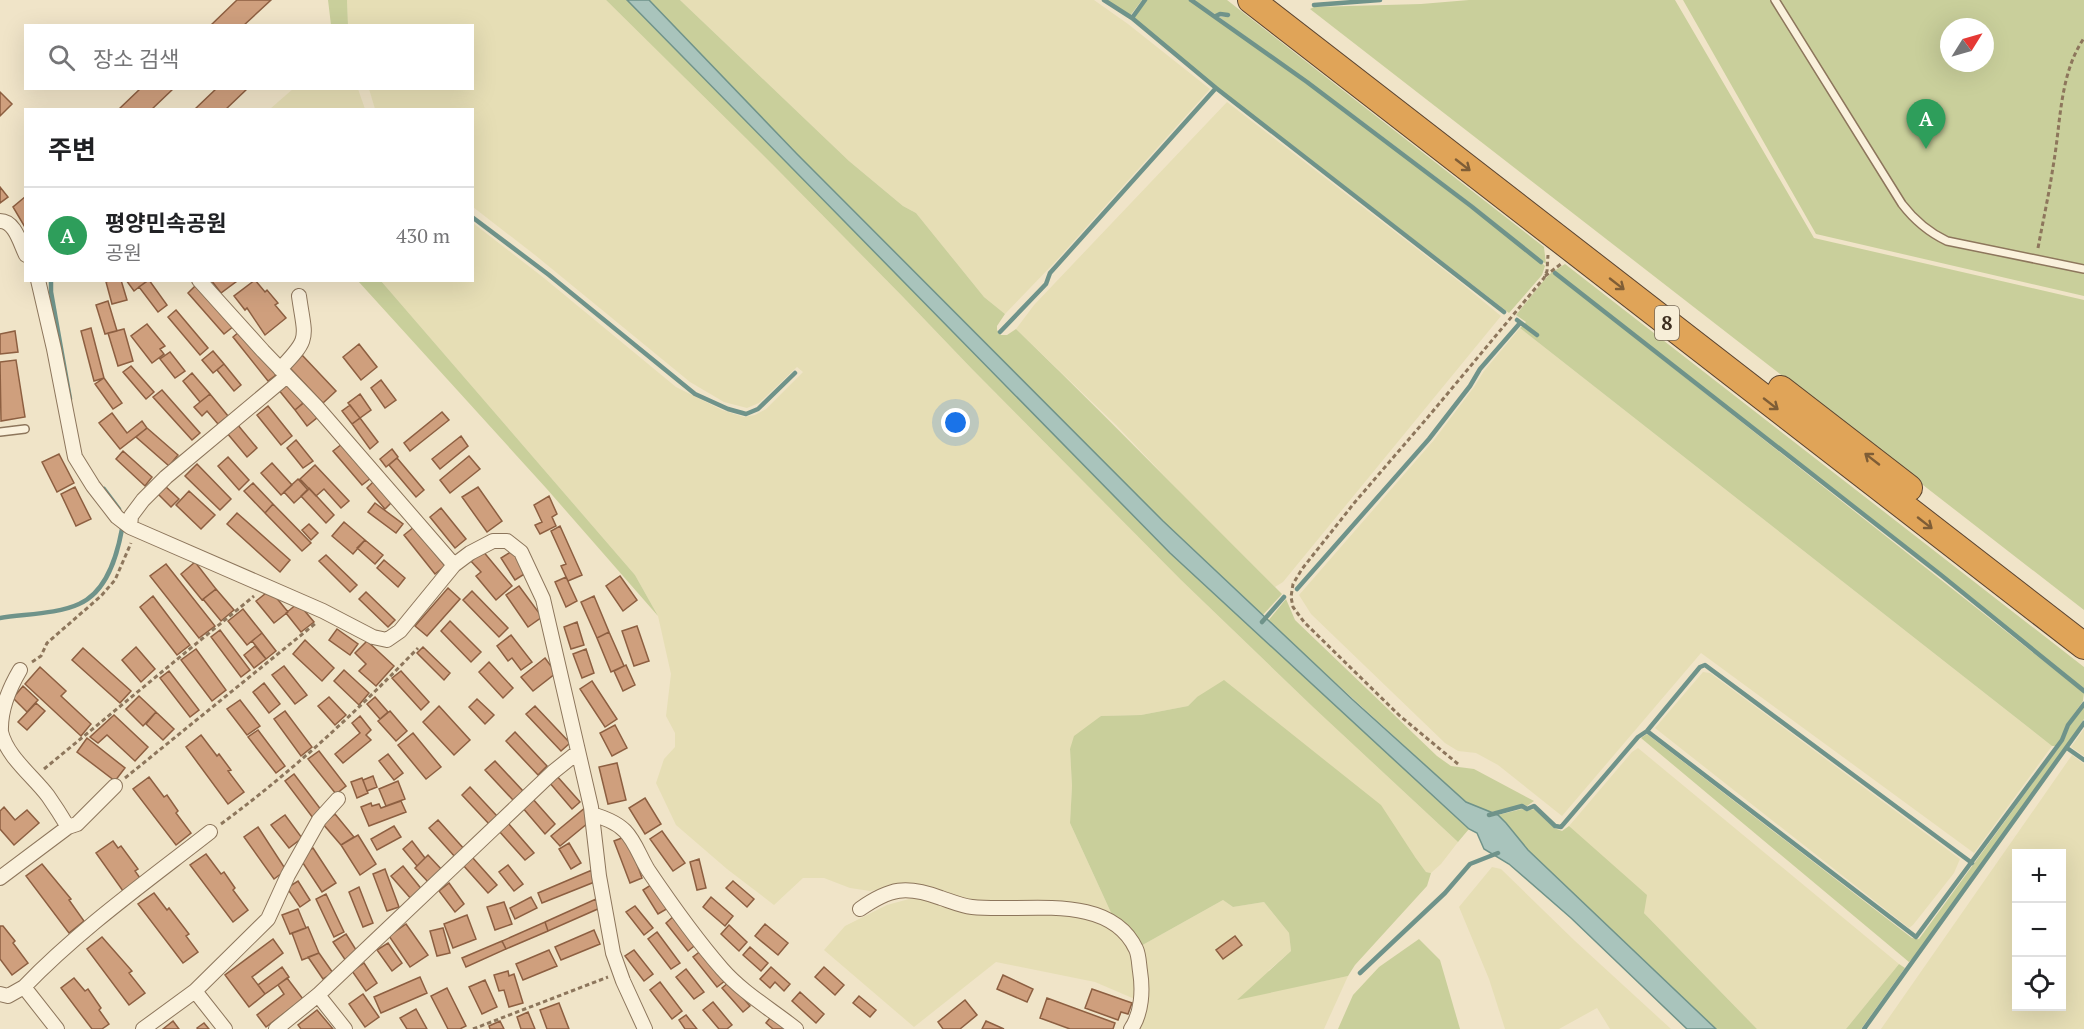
<!DOCTYPE html>
<html lang="ko">
<head>
<meta charset="utf-8">
<style>
	body { margin:0; font-family:"PT Serif","Noto Sans KR",serif; background:#f2f2f2; color:#202124 }
	.controls { position:absolute; right:18px; bottom:18px; display:grid; overflow:hidden; border-radius:0px; box-shadow:0 6px 24px #0002 }
	.controls button { width:54px; height:54px; display:grid; place-items:center; padding:0; border:0; border-bottom:2px solid #e0e0e0; background:#fff; color:#202124; font:30px sans-serif }
	.compass { position:absolute; left:1940px; top:18px; width:54px; height:54px; border-radius:50%; background:#fff; box-shadow:0 6px 24px #0002; rotate:53deg }
	.you { position:absolute; left:956px; top:423px; width:21px; height:21px; margin:-15px; border:4px solid #fff; border-radius:50%; background:#1a73e8; box-shadow:0 0 0 9px #1a73e833 }
	.badge { display:grid; place-items:center; width:39px; height:39px; border-radius:50%; background:#9e2a2b; color:#fff; font-size:20px; font-weight:700 }
	.pin { position:absolute; translate:-50% -50px; filter:drop-shadow(0 2px 3px #0008) }
	.pin::after { content:''; position:absolute; top:32px; width:21px; height:18px; background:inherit; clip-path:polygon(0 0,100% 0,50% 100%) }
	.list { margin:0; padding:0; list-style:none }
	h2 { display:flex; justify-content:space-between; align-items:center; height:78px; margin:0; padding:0 24px; font-size:26px }
	h2 small { font-size:20px; font-weight:400; color:#757577 }
	.list li { display:grid; grid-template-columns:39px 1fr auto; gap:18px; align-items:center; box-sizing:border-box; height:96px; padding:0 24px; border-top:2px solid #e0e0e0 }
	.list b { display:block; font-size:22px; white-space:nowrap }
	.list p { margin:0; font-size:20px; white-space:nowrap; color:#757577 }
	.list em { font-size:20px; font-style:normal; color:#757577 }
	.icon { flex:none; width:33px; height:33px; fill:none; stroke:currentColor; stroke-width:2; stroke-linecap:round; stroke-linejoin:round }
	.map { position:relative; flex:none; width:2084px; height:1029px; overflow:hidden }
	.search { position:absolute; background:#fff; box-shadow:0 6px 24px #0002; left:24px; top:24px; width:450px; height:66px; display:flex; align-items:center; gap:15px; box-sizing:border-box; padding:0 21px; border-radius:0px; color:#757577; font-size:22px }
	.panel { position:absolute; background:#fff; box-shadow:0 6px 24px #0002; left:24px; top:108px; width:450px; height:174px; border-radius:0px }
	.map>svg:first-child { display:block }
	.farmland { fill:#e6deb5; fill-rule:evenodd }
	.green { fill:#c9cf9b; fill-rule:evenodd }
	.water { fill:#a9c4bc; stroke:#6f938a; stroke-width:1.5 }
	.lines { fill:none; stroke-linecap:round; stroke-linejoin:round }
	.stream { stroke:#6f938a; stroke-width:4.5 }
	.building { fill:#cf9f7d; stroke:#8d5f41; stroke-width:1.5 }
	.lane-casing { stroke:#8d765c; stroke-width:10 }
	.street-casing { stroke:#8d765c; stroke-width:16 }
	.highway-casing { stroke:#5b4430; stroke-width:28 }
	.path { stroke:#8d765c; stroke-width:3; stroke-dasharray:4.5 3; stroke-linecap:butt }
	.lane { stroke:#faf1dc; stroke-width:7 }
	.street { stroke:#faf1dc; stroke-width:14 }
	.highway { stroke:#e0a458; stroke-width:26 }
	.oneway { stroke:#7e5d36 }
	.labels { text-anchor:middle; stroke-width:5; stroke-linejoin:round; paint-order:stroke }
	.shield { fill:#f7eed8; stroke:#756857; stroke-width:1.5 }
	.shield-label { font-size:20px; font-weight:bold; fill:#3d2e20 }
</style>
</head>
<body>
<div class="map">
<svg width="2084" height="1029" viewBox="0 0 2084 1029">
	<rect width="100%" height="100%" fill="#f0e4c8"/>
	<path class="farmland" d="M347,0H606L772,164L903,297L971,368L1181,580L1314,708L1458,842L1441,864L1431,873L1426,872L1415,857L1197,697L1188,706L1141,715L1101,716L1070,749L1072,786L1070,823L1113,917L972,903L897,886L870,891L850,888L824,878H803L774,905L727,869L676,825L656,783L664,759L675,747V733L666,716L671,674L658,616L635,575L381,281L472,280L473,223L544,278L676,387L722,410L744,417L755,415L766,409L803,372L797,367L759,403L747,408L724,402L690,382L535,255L473,207L472,110L375,109L369,89L472,88V26L348,25Z
		M680,0H1094L1128,24L1210,89L1056,261L1005,314L984,297L916,213L903,206L849,161Z
		M294,88L358,89L365,109H270Z
		M1227,102L1461,283L1501,316L1283,582L1275,587L1195,508L1116,425L1016,329L1034,305Z
		M1520,328L2052,746L1974,853L1701,653L1562,816L1498,765L1476,753L1458,751L1445,743L1311,614L1299,595L1434,440L1474,387L1484,371Z
		M1703,672L1710,673L1960,859L1954,873L1913,925L1909,928L1655,728Z
		M2084,729V756L2071,747Z
		M1638,748L1899,964L1846,1029H1757L1644,913L1569,826L1632,752Z
		M2072,755L2084,764V1029H1881ZM2016,854H2062V1006H2016Z
		M1492,867L1501,869L1575,941L1671,1029H1610L1597,1008L1559,1029H1505L1489,979L1459,907Z
		M920,896L1071,912L1110,924L1134,952L1137,1000L1095,982L996,962L914,1027L824,950L845,926L887,905Z
		M1223,900L1233,907L1264,902L1289,933L1291,951L1268,971L1319,982L1348,976L1324,1029H1138L1139,947Z"/>
	<path class="green" d="M328,0H347L348,25H331Z
		M606,0H627L1170,553L1469,829L1458,842L1314,708L1181,580L971,368L903,297L772,164Z
		M649,0H680L849,161L903,206L916,213L984,297L1005,314L997,326V330L1001,335H1007L1016,329C1106,416 1193,506 1282,594L1262,616L1163,521L797,154Z
		M1107,0H1142L1130,16Z
		M1147,0H1189L1215,17L1306,82L1541,262L1545,266L1542,275L1509,313L1217,87L1134,18Z
		M1193,0H1227L1544,247L1546,264L1473,205L1362,121L1219,17H1230V14H1215Z
		M1469,0H1675L1814,238L2084,300V610L1310,9L1314,7L1421,4Z
		M1683,0H2084V296L1816,234ZM1949,27H1985V63H1949Z
		M1565,264L2084,667V689L1942,574L1554,271Z
		M1552,272L2084,693L2083,701L2066,725L2065,733L2056,746H2052L1520,328L1526,322L1516,315L1545,279Z
		M358,281H381L635,575L658,616L546,488Z
		M1286,599L1295,620L1437,756L1451,766L1474,769L1534,801L1527,806L1522,804L1507,810L1489,812L1466,802L1268,621Z
		M1224,680L1381,805L1415,857L1426,872L1431,873L1427,886L1355,965L1348,976L1237,1000L1291,951L1289,933L1264,902L1233,907L1223,900L1139,947L1113,917L1070,823L1072,786L1070,749L1074,736L1101,716L1141,715L1188,706L1197,697Z
		M2084,707V719L2066,746L1921,949L1909,962L1641,738L1647,734L1912,938L1919,939L2064,740L2070,725Z
		M1522,809L1527,811L1534,809L1554,828L1562,831L1569,826L1647,895L1644,913L1757,1029H1716L1528,850L1506,823L1498,815Z
		M1419,939L1440,960L1460,1029H1338L1353,995L1379,967Z
		M1899,964L1905,968L1861,1029H1846Z"/>
	<path class="water" d="M627,0H649L797,154L1163,521L1353,700L1466,802L1498,815L1506,823L1528,850L1716,1029H1687L1571,918L1509,864L1484,849L1477,833L1469,829L1170,553Z"/>
	<g class="lines">
		<path class="stream" d="M1104,0L1132,18L1216,88L1504,312
			M1191,0L1307,82L1471,206L1541,262
			M1314,5L1380,0
			M1216,16L1220,14L1228,15
			M1132,18L1145,0
			M472,217L549,275L695,394L728,409L746,414L758,409L795,373
			M1555,273L1941,575L2084,691
			M51,280V292L70,399
			M1517,320L1537,335
			M1000,332L1046,284L1050,273L1216,88
			M104,489L119,509
			M1297,589L1429,439L1470,386L1480,369L1520,323
			M0,618C24,614 58,614 79,604C107,592 117,556 122,529
			M1262,622L1284,597
			M1647,731L1916,937L2062,740L2068,725L2084,704
			M2067,748L2084,760
			M1489,815L1522,806L1527,809L1534,806L1555,826L1561,827L1638,737L1647,731L1700,667L1705,665L1972,863
			M1360,973L1445,893L1470,864L1498,853
			M1864,1029L2084,723"/>
	</g>
	<path class="building" d="M237,0H271L243,26H210Z
		M141,88H174L151,110H118Z
		M217,88H248L225,110H194Z
		M0,92L12,104L0,116Z
		M0,187L8,197L0,203Z
		M26,196V229L13,207Z
		M111,280H121L127,300L112,304L106,282Z
		M126,280H148L134,291Z
		M149,280L167,305L158,312L139,287Z
		M211,280H237V281L221,293Z
		M255,280L265,292L267,290L278,303L275,305L286,318L265,335L247,308L245,310L234,296Z
		M197,284L234,326L224,334L188,293Z
		M108,301L117,331L105,334L96,305Z
		M176,310L208,348L200,355L168,317Z
		M147,324L165,346L160,349L164,354L152,363L131,336Z
		M91,328L104,378L94,381L81,331Z
		M124,329L133,361L118,366L108,333Z
		M15,331L18,352L0,354V334Z
		M240,331L276,375L268,381L233,337Z
		M359,344L377,367L361,380L343,357Z
		M213,351L224,364L213,373L202,360Z
		M170,352L185,371L175,378L160,359Z
		M302,355L336,391L323,403L289,367Z
		M16,360L25,417L1,421L0,362Z
		M224,364L241,385L234,391L217,370Z
		M131,366L154,392L146,399L123,372Z
		M192,373L210,394L200,402L183,381Z
		M104,378L122,403L113,409L95,384Z
		M381,380L396,400L385,408L371,388Z
		M286,382L303,403L295,410L278,389Z
		M162,390L200,433L192,440L153,397Z
		M210,394L228,416L218,424L207,411L202,416L194,407Z
		M360,394L371,410L360,418L348,403Z
		M306,401L318,417L307,426L295,410Z
		M350,405L360,418L352,424L342,411Z
		M268,406L292,436L281,445L257,415Z
		M442,412L449,420L410,451L404,443Z
		M112,413L127,433L142,421L147,428L120,449L99,423Z
		M360,418L378,442L370,449L352,424Z
		M237,424L257,448L247,457L227,433Z
		M147,428L178,455L169,466L136,437Z
		M461,436L468,446L440,469L432,459Z
		M296,440L313,461L303,468L287,448Z
		M342,444L371,478L362,485L333,451Z
		M392,449L398,457L386,467L380,459Z
		M123,451L152,477L145,486L116,459Z
		M59,454L74,483L57,492L42,462Z
		M469,456L480,469L450,493L440,480Z
		M228,457L249,480L239,490L218,466Z
		M397,458L424,490L416,497L389,465Z
		M272,463L292,485L281,495L261,473Z
		M197,464L231,499L220,510L185,476Z
		M315,465L349,501L341,508L324,489L316,496L300,479Z
		M298,479L308,490L294,503L284,492Z
		M374,481L392,502L385,509L367,488Z
		M253,483L273,504L265,513L244,491Z
		M165,486L179,499L171,507L158,494Z
		M75,487L91,519L76,526L61,494Z
		M478,487L502,521L487,532L462,497Z
		M309,488L334,515L326,523L301,496Z
		M189,491L215,515L201,529L176,505Z
		M549,496L557,514L552,517L556,526L540,534L535,525L542,522L534,505Z
		M375,503L403,524L396,533L368,512Z
		M273,504L311,543L302,551L265,513Z
		M441,508L466,539L455,548L430,517Z
		M237,513L290,560L280,572L227,524Z
		M344,522L365,540L353,554L332,536Z
		M309,524L318,533L311,540L302,530Z
		M560,526L582,575L568,581L561,566L566,564L551,531Z
		M414,527L445,566L435,574L404,535Z
		M365,540L383,555L375,564L357,548Z
		M482,550L512,586L496,600L476,576L481,572L470,560Z
		M512,551L526,573L515,580L501,558Z
		M326,555L357,585L350,592L319,561Z
		M384,560L405,578L398,587L377,568Z
		M195,562L216,589L202,600L181,574Z
		M166,564L215,626L199,638L150,576Z
		M620,576L637,600L623,611L606,586Z
		M566,577L577,601L566,607L555,582Z
		M519,586L542,617L528,627L506,595Z
		M448,588L460,599L427,636L415,626Z
		M216,589L234,610L221,621L203,599Z
		M270,590L288,612L274,623L256,601Z
		M472,591L508,628L499,637L463,600Z
		M366,592L395,620L388,627L359,599Z
		M153,596L190,645L177,655L140,607Z
		M594,596L609,632L597,638L581,602Z
		M298,603L314,622L301,632L286,613Z
		M243,609L262,633L247,645L228,621Z
		M450,621L481,652L471,662L441,631Z
		M577,622L584,645L571,649L564,627Z
		M637,626L649,661L634,666L622,631Z
		M337,629L358,644L350,655L329,640Z
		M220,630L250,670L241,677L211,637Z
		M609,632L624,666L611,672L597,638Z
		M262,633L276,651L266,659L252,641Z
		M511,635L532,662L521,670L512,658L508,661L497,646Z
		M305,640L334,668L322,681L293,654Z
		M367,641L394,666L376,686L359,671L366,664L355,653Z
		M255,646L266,659L254,668L244,655Z
		M136,647L155,669L141,682L122,660Z
		M423,647L450,673L444,680L417,653Z
		M83,648L131,691L120,703L72,660Z
		M196,649L226,690L212,701L181,660Z
		M586,649L594,673L582,678L573,654Z
		M545,658L556,673L533,691L521,677Z
		M489,662L513,688L503,698L479,672Z
		M626,665L635,685L623,691L614,671Z
		M284,666L307,695L295,704L272,675Z
		M40,667L66,691L61,696L91,724L81,736L25,684Z
		M344,670L369,693L359,705L334,681Z
		M169,671L199,710L190,717L160,678Z
		M401,671L429,702L421,710L392,678Z
		M592,681L617,719L605,727L580,689Z
		M264,683L280,704L269,713L253,692Z
		M23,686L38,700L27,712L13,698Z
		M139,696L156,712L143,726L126,709Z
		M329,697L346,715L335,725L318,706Z
		M375,697L388,712L380,719L367,704Z
		M477,699L494,715L485,724L469,707Z
		M240,700L260,726L247,735L227,709Z
		M36,703L45,711L27,730L18,722Z
		M439,706L470,740L454,755L423,722Z
		M535,706L570,743L561,751L526,714Z
		M285,711L312,747L301,756L274,719Z
		M390,711L407,731L396,741L378,721Z
		M156,712L174,729L163,740L146,724Z
		M114,715L148,747L135,761L107,735L98,743L90,737Z
		M360,716L371,730L366,735L371,740L343,763L335,754L360,733L352,723Z
		M615,725L627,748L612,756L600,733Z
		M258,730L285,766L276,773L248,737Z
		M515,732L547,766L538,775L506,741Z
		M413,733L441,767L426,779L398,745Z
		M201,735L217,756L219,754L231,770L228,771L244,792L228,804L186,747Z
		M87,738L125,768L115,781L77,752Z
		M319,751L346,786L336,794L308,759Z
		M388,754L403,773L394,780L379,761Z
		M495,761L523,791L513,800L485,770Z
		M617,763L626,800L608,804L599,767Z
		M294,774L322,811L313,818L285,781Z
		M556,775L580,802L572,809L549,782Z
		M373,776L377,787L367,791L363,780Z
		M149,777L164,797L167,795L178,811L176,813L191,833L176,845L133,789Z
		M362,778L368,793L357,798L351,782Z
		M398,781L405,799L386,806L379,789Z
		M470,787L497,816L489,824L462,795Z
		M532,798L555,824L545,834L522,807Z
		M645,798L661,824L645,834L629,808Z
		M401,801L406,812L369,826L361,807L371,803L372,806L379,804L381,808Z
		M4,807L15,820L27,810L39,823L14,845L0,829V811Z
		M586,807L588,823L560,846L551,836Z
		M335,814L354,837L341,845L323,824Z
		M285,815L302,838L289,848L271,825Z
		M438,820L465,850L456,858L429,828Z
		M508,823L534,853L525,860L499,831Z
		M394,826L401,837L377,850L371,839Z
		M258,827L286,870L274,879L244,837Z
		M662,831L685,863L673,871L650,839Z
		M358,835L376,864L360,875L341,845Z
		M627,836L642,878L630,883L614,841Z
		M113,841L118,848L121,846L138,869L135,871L140,878L123,891L96,853Z
		M412,841L425,858L417,866L403,849Z
		M569,843L581,863L571,869L559,849Z
		M313,848L336,883L322,892L299,857Z
		M206,854L221,874L224,872L235,888L233,890L248,910L233,922L190,865Z
		M428,855L443,871L430,884L415,868Z
		M472,857L497,885L488,893L463,865Z
		M699,859L706,888L697,890L690,862Z
		M42,864L71,899L69,900L84,921L69,933L26,876Z
		M508,865L523,884L514,891L499,872Z
		M403,866L423,891L412,900L391,876Z
		M385,869L399,907L387,911L373,874Z
		M592,870L597,881L542,903L538,893Z
		M298,881L310,900L300,907L287,888Z
		M733,881L754,899L747,907L726,888Z
		M449,883L464,904L455,912L439,891Z
		M654,883L670,907L658,914L643,890Z
		M359,887L373,923L363,927L349,892Z
		M154,893L167,910L169,908L189,934L186,936L198,952L183,963L138,904Z
		M326,894L344,932L334,937L316,899Z
		M531,897L537,908L515,919L510,908Z
		M711,897L733,916L725,926L703,907Z
		M596,899L600,908L548,931L545,922Z
		M504,902L512,924L495,930L487,907Z
		M635,906L653,928L644,935L626,912Z
		M298,909L306,928L290,934L282,915Z
		M467,915L476,939L453,948L444,924Z
		M675,915L698,943L688,951L666,923Z
		M545,922L548,931L506,949L502,941Z
		M406,924L428,955L410,967L389,936Z
		M765,924L788,943L778,955L755,936Z
		M729,925L747,942L739,951L721,934Z
		M0,926H3L15,941L13,943L28,963L12,975L0,959Z
		M308,927L319,953L302,960L292,933Z
		M443,928L450,953L437,956L430,931Z
		M594,930L600,944L561,960L555,947Z
		M657,932L680,963L671,969L648,939Z
		M346,934L358,953L346,961L333,942Z
		M1235,936L1242,945L1223,959L1216,950Z
		M102,937L132,971L129,973L145,993L129,1005L87,949Z
		M273,939L283,953L252,977L265,994L249,1007L225,975Z
		M502,941L506,949L466,967L462,958Z
		M388,943L402,963L392,971L377,950Z
		M750,947L768,963L761,971L743,955Z
		M549,950L557,966L523,980L516,964Z
		M634,950L653,974L644,981L625,956Z
		M702,950L726,980L717,987L693,957Z
		M319,953L333,973L323,979L308,957Z
		M364,963L377,983L366,991L352,971Z
		M282,967L289,977L265,994L258,985Z
		M771,967L790,984L784,991L775,982L770,988L760,979Z
		M824,967L844,985L835,995L815,977Z
		M686,969L704,992L694,999L676,977Z
		M508,971L509,976L514,974L523,1003L509,1007L504,990L499,991L494,975Z
		M1003,975L1033,989L1027,1002L997,989Z
		M420,977L427,993L381,1013L374,997Z
		M74,978L85,991L88,989L101,1008L99,1010L109,1024L102,1029H92L61,988Z
		M287,978L303,999L266,1027L257,1015L284,994L278,985Z
		M485,980L497,1007L482,1014L469,987Z
		M660,982L682,1011L672,1019L650,990Z
		M729,982L750,1006L743,1012L722,988Z
		M447,988L466,1026L460,1029H448L431,996Z
		M1092,989L1132,1003L1128,1014L1121,1012L1118,1020L1085,1008Z
		M800,992L824,1014L816,1023L792,1001Z
		M363,994L379,1017L365,1027L349,1004Z
		M859,996L876,1010L870,1017L853,1003Z
		M1047,998L1115,1023L1113,1029H1070L1040,1018Z
		M965,1000L977,1015L960,1029H943L938,1022Z
		M713,1002L732,1025L727,1029H719L703,1010Z
		M559,1003L569,1029H547L540,1010Z
		M416,1009L427,1029H407L400,1018Z
		M317,1010L333,1029H301L298,1025Z
		M528,1012L535,1029H521L517,1017Z
		M774,1013L792,1029H773L766,1023Z
		M686,1015L697,1029H685L679,1020Z
		M173,1021L179,1029H163Z
		M500,1021L504,1029H490L489,1026Z
		M986,1021L1004,1029H982Z
		M204,1023L209,1029H198L197,1028Z"/>
	<g class="lines">
		<g class="lane-casing">
			<path id="lane" d="M1775,0L1902,204C1915,221 1928,232 1947,241L2084,269
				M0,432L25,429"/>
		</g>
		<g class="street-casing">
			<path id="street" d="M0,221C15,221 20,243 26,255
				M38,280L54,349L75,457L93,486L117,517L130,527L323,611L373,637L387,640L400,631L454,565L470,553L493,541H507L521,552L543,599L591,807L599,876L613,953L623,981L645,1029
				M199,280L263,351L316,406L454,565
				M280,369C311,337 305,339 299,296
				M130,527L131,516L143,500L166,477L287,376
				M20,670C10,687 0,711 1,732C7,757 33,776 48,796C55,806 62,817 68,827
				M592,814C604,818 616,822 625,831C635,841 640,857 648,870C671,904 695,938 722,969C743,993 771,1009 796,1029
				M0,878L68,827L77,824L115,786
				M860,909C890,888 906,885 941,898C950,901 962,906 972,907C1022,913 1109,891 1136,949C1139,955 1139,965 1140,971C1143,990 1142,1013 1131,1029
				M24,987C80,929 146,882 210,832
				M195,991L268,919L288,875L319,820L338,799
				M0,994L8,996L24,987L57,1029
				M318,995L345,1029
				M143,1029L195,991L225,1029
				M276,1029L318,995L553,772L578,752"/>
		</g>
		<g class="highway-casing">
			<path id="highway" d="M1251,0L2084,646
				M1781,389L1909,488"/>
		</g>
		<path class="path" d="M2038,248C2043,221 2049,194 2053,167C2061,123 2059,75 2084,38
			M1545,276L1561,264
			M32,662L41,656L47,643L101,596L115,580L131,543
			M1458,764L1400,716L1304,622L1293,607L1291,597L1293,584L1302,569L1355,502L1428,417L1544,278L1547,271L1548,255
			M44,769L254,596
			M125,778L316,623
			M221,824C294,770 355,713 418,648
			M473,1029L608,977"/>
		<use href="#lane" class="lane"/>
		<use href="#street" class="street"/>
		<use href="#highway" class="highway"/>
	</g>
	<defs><path id="oneway-shaft" d="M-6 0H5M1.5-3L5.5 0L1.5 3" fill="none" stroke-width="1.6" stroke-linecap="round" stroke-linejoin="round" transform="scale(1.5)"/></defs>
	<g class="oneway">
		<use href="#oneway-shaft" transform="translate(1463 165) rotate(38)"/>
		<use href="#oneway-shaft" transform="translate(1617 284) rotate(38)"/>
		<use href="#oneway-shaft" transform="translate(1771 404) rotate(38)"/>
		<use href="#oneway-shaft" transform="translate(1872 459) rotate(-142)"/>
		<use href="#oneway-shaft" transform="translate(1925 523) rotate(38)"/>
	</g>
	<g class="labels">
		<rect class="shield" x="1655" y="306" width="24" height="34" rx="4.5"/>
		<g class="shield-label">
			<text x="1667" y="330">8</text>
		</g>
	</g>
</svg>
<div class="controls">
<button>+</button>
<button>−</button>
<button><svg class="icon" aria-label="locate" viewBox="0 0 24 24"><circle cx="12" cy="12" r="6"/><path d="M12 2v4M12 18v4M2 12h4M18 12h4"/></svg></button>
</div>
<svg class="compass" viewBox="-18 -18 36 36"><path d="M0-13l5 13h-10z" fill="#e53935"/><path d="M0 13l5-13h-10z" fill="#757577"/></svg>
<div class="you"></div>
<div class="pin badge" style="left:1926px;top:149px;background:#2e9e5b">A</div>
<div class="search"><svg class="icon" aria-label="search" viewBox="0 0 24 24"><circle cx="10" cy="10" r="6"/><path d="M15 15l6 6"/></svg>장소 검색</div>
<section class="panel">
<h2>주변<small></small></h2>
<ul class="list">
<li><span class="badge" style="background:#2e9e5b">A</span><div><b>평양민속공원</b><p>공원</p></div><em>430 m</em></li>
</ul>
</section>
</div>
</body>
</html>
